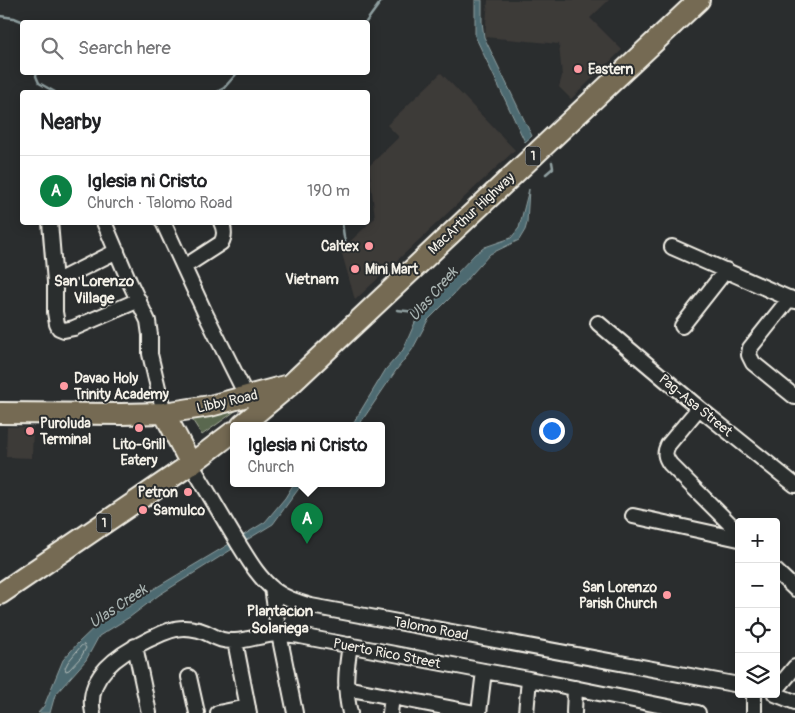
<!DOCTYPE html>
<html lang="en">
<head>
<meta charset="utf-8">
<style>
	body { margin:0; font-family:Pangolin,sans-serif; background:#f6f6f6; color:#202124 }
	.controls { position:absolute; right:15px; bottom:15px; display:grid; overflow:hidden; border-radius:5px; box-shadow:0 2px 12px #0003 }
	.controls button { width:45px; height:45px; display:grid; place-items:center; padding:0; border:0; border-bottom:1px solid #e0e0e0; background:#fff; color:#202124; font:25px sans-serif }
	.you { position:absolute; left:551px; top:430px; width:18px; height:18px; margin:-12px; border:4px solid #fff; border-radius:50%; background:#1a73e8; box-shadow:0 0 0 8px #1a73e833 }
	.badge { display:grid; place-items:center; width:32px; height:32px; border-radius:50%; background:#0b8043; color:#fff; font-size:16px; font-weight:700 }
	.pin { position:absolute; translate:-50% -41px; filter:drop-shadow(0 1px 2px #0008) }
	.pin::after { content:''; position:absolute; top:26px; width:18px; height:15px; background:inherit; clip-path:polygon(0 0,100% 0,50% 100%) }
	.popup { position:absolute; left:230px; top:422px; width:155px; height:65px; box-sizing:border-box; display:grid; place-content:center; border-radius:5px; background:#fff; filter:drop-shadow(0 1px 4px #0005); font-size:16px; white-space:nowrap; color:#757577 }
	.popup b { font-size:19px; color:#202124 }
	.popup::after { content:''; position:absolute; left:50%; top:100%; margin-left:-10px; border:10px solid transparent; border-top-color:#fff }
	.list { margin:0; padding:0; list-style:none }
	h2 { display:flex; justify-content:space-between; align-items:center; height:65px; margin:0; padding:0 20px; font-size:21px }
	h2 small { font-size:16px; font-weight:400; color:#757577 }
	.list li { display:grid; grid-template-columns:32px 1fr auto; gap:15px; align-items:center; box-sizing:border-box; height:70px; padding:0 20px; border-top:1px solid #e0e0e0 }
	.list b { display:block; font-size:19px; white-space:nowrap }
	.list p { margin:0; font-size:16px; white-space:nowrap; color:#757577 }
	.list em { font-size:16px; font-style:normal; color:#757577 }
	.icon { flex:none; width:28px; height:28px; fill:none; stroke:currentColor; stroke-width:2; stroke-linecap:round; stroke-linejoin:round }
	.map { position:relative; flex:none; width:795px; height:713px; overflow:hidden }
	.search { position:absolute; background:#fff; box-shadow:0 2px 12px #0003; left:20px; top:20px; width:350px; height:55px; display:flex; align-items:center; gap:12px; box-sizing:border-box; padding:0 18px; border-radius:5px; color:#757577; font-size:19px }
	.panel { position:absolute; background:#fff; box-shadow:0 2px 12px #0003; left:20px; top:90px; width:350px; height:135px; border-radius:5px }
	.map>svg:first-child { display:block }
	.built { fill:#3d3a38 }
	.green { fill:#5a6850; stroke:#a7ac9c }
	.water { fill:#4d6a71; stroke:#90a0a1 }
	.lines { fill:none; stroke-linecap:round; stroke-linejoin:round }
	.shore { stroke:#b1bbb8; stroke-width:1 }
	.stream { stroke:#90a0a1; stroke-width:2.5 }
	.minor-casing { stroke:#f4f1e8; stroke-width:18 }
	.highway-casing { stroke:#f4f1e8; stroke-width:24 }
	.minor { stroke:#2a2d2e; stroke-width:14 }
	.highway { stroke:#756b52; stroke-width:20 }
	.poi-dot { fill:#ff9aa2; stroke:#2a2d2e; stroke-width:2 }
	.labels { text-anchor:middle; stroke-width:4; stroke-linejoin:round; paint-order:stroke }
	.shield { fill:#2a2d2e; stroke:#b7b6b0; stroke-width:1 }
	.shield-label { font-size:12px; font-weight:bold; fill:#f4f1e8 }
	.poi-label { font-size:14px; font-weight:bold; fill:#f4f1e8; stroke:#2a2d2e; text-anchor:start }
	.street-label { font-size:14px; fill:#f4f1e8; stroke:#2a2d2e }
	.neighbourhood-label { font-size:15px; font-weight:bold; fill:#f4f1e8; stroke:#2a2d2e }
	.water-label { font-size:15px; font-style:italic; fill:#a9b4b2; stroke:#2a2d2e }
</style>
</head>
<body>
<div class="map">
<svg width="795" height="713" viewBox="0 0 795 713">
	<rect width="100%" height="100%" fill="#2a2d2e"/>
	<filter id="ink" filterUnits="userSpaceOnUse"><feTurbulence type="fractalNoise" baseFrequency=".02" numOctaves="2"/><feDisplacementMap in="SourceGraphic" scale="10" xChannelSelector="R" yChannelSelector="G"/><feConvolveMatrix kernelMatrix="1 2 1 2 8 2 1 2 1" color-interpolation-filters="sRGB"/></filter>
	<g filter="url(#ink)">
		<path class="built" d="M488,0H609L590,18L622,50L571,99L559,87L562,76L559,44L485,37Z
			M441,73L515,150L355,300L341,250L375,218L369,166L399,137L387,125Z
			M7,427H33L32,458L6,457Z"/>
		<path class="green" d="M241,407L202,435L191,418Z"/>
		<path class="water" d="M475,0H482V22L484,37L532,136L525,142L475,36Z
			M529,189L527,223L525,230L519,240L490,254L453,295L428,320L412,350L397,369L359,425H352L386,369L403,350L416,320L433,303L457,273L475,254L485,247L511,238L519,228Z
			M297,483H307L300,487L273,524L245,541L242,536L265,522L285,498L293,485Z
			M231,543L234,548L159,595L130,617L99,636L86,660L55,695L50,713H38L44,706L63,660L78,643L101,621L112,613L130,606L147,593Z"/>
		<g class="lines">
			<path class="shore" d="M84,645L86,648L81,657L69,670L66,671L65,668L68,662L81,646Z"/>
			<path class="stream" d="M0,16L14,18L24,22
				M366,22L382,0
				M37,72L36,76L39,83L55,92
				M217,92L224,88L238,72
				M546,174L553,168L552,162
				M342,222L344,237L346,244
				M397,310L425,313"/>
			<g class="minor-casing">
				<path id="minor" d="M50,222L55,282V312L57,324L59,328L64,330L74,328L139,300
					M104,222L129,281L148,321L150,335V354L164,413
					M163,222L205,313L247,397
					M672,247L795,301
					M184,267L221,243C225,236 225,230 221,222
					M55,282L117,251
					M790,298L750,348L749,355L753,363L795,397
					M598,323L699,408L795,485
					M682,326L726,270
					M699,408L668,445C664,453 665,457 670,464L739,533
					M191,464C207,490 222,517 238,543C248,559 258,577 273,589C284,598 298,602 311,606L739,685
					M633,516L739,539
					M776,571L795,589
					M272,588L279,634L295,713
					M235,641L249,713
					M350,645C346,670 344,688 350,713
					M135,646L149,713
					M189,677L197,713
					M346,688L475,713
					M776,690L795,667
					M775,694L795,702
					M93,713C85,676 119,654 148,640C159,635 171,628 184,628C188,628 195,629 199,630C213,634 217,642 235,641C250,640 265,634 280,634C287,634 293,635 300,636L484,671L529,679L698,713
					M218,713L248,707
					M390,713L392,697
					M479,713L484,671
					M526,713L529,679
					M574,713L575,688
					M754,713V694"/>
			</g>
			<g class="highway-casing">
				<path id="highway" d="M0,413L121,414L164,413L210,406L285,386
					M164,413L191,464
					M242,425L290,385L699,0
					M0,594L191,464L233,432"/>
			</g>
			<use href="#minor" class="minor"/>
			<use href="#highway" class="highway"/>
		</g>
	</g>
	<g class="poi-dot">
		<circle cx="578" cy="69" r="5"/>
		<circle cx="369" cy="246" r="5"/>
		<circle cx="355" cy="269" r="5"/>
		<circle cx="64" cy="386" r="5"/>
		<circle cx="139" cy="428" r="5"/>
		<circle cx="30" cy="431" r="5"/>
		<circle cx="188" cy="492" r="5"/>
		<circle cx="143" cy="510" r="5"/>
		<circle cx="667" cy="595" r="5"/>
	</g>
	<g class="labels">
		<g class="shield">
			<rect x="525.5" y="146.5" width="15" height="19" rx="4"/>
			<rect x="96.5" y="513.5" width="15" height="19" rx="4"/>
		</g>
		<g class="shield-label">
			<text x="533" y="160">1</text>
			<text x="104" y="527">1</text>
		</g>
		<g class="poi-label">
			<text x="588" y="74">Eastern</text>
			<text x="359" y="251" text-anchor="end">Caltex</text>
			<text x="365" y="274">Mini Mart</text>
			<text x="74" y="383">Davao Holy<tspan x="74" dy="16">Trinity Academy</tspan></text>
			<text x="40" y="428">Puroluda<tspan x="40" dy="16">Terminal</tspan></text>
			<text x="139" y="449" text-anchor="middle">Lito-Grill<tspan x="139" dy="16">Eatery</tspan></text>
			<text x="178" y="497" text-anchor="end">Petron</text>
			<text x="153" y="515">Samulco</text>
			<text x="657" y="592" text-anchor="end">San Lorenzo<tspan x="657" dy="16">Parish Church</tspan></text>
		</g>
		<g class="street-label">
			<text transform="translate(471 213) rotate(-43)" y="5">MacArthur Highway</text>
			<text transform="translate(227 401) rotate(-13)" y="5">Libby Road</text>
			<text transform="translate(696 405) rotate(39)" y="5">Pag-Asa Street</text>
			<text transform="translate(431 628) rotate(11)" y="5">Talomo Road</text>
			<text transform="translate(387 653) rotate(11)" y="5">Puerto Rico Street</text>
		</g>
		<g class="neighbourhood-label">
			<text x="312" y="284">Vietnam</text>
			<text x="94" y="286">San Lorenzo<tspan x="94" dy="17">Village</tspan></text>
			<text x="280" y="616">Plantacion<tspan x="280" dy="17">Solariega</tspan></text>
		</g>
		<g class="water-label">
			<text transform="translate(433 294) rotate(-49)" y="5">Ulas Creek</text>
			<text transform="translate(118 606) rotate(-34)" y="5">Ulas Creek</text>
		</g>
	</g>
</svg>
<div class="controls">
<button>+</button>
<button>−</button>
<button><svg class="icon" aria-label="locate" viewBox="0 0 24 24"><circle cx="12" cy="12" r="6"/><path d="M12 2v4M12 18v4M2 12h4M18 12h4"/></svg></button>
<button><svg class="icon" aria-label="layers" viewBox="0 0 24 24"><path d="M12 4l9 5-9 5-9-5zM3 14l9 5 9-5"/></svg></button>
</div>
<div class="you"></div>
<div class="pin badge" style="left:307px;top:544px">A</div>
<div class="popup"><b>Iglesia ni Cristo</b>Church</div>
<div class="search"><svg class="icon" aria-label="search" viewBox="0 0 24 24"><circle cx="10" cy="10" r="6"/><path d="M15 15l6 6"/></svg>Search here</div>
<section class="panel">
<h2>Nearby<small></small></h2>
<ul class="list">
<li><span class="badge">A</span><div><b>Iglesia ni Cristo</b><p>Church · Talomo Road</p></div><em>190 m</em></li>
</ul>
</section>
</div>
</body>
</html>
